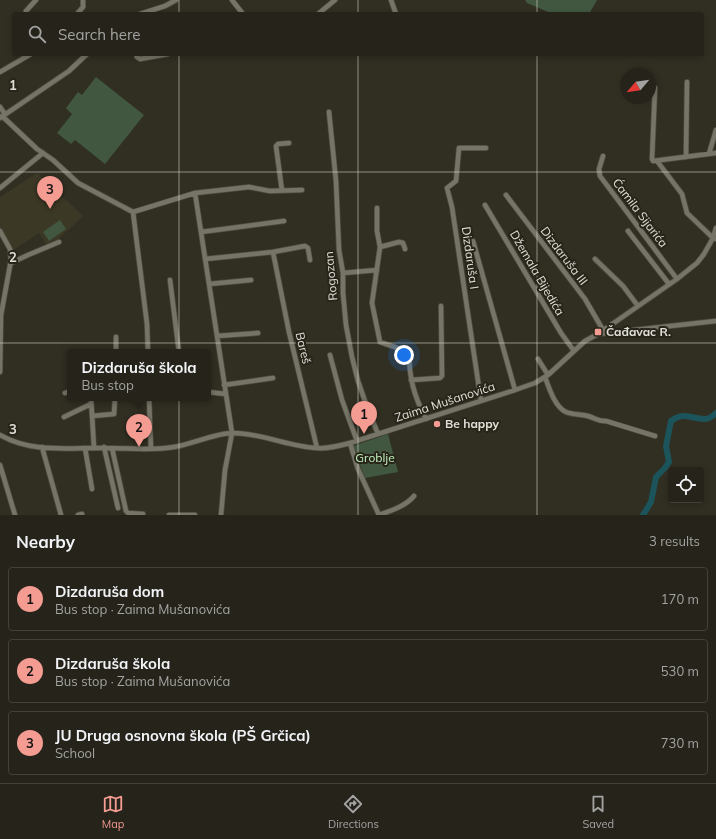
<!DOCTYPE html>
<html lang="en">
<head>
<meta charset="utf-8">
<style>
	body { margin:0; font-family:Mulish,sans-serif; background:#2d2b23; color:#f1f3f6 }
	.controls { position:absolute; right:12px; bottom:12px; display:grid; overflow:hidden; border-radius:4px; box-shadow:0 2px 6px #0003 }
	.controls button { width:36px; height:36px; display:grid; place-items:center; padding:0; border:0; border-bottom:1px solid #424039; background:#25231a; color:#f1f3f6; font:20px sans-serif }
	.compass { position:absolute; left:620px; top:68px; width:36px; height:36px; border-radius:50%; background:#25231a; box-shadow:0 2px 6px #0003; rotate:241deg }
	.you { position:absolute; left:404px; top:355px; width:14px; height:14px; margin:-10px; border:3px solid #fff; border-radius:50%; background:#1a73e8; box-shadow:0 0 0 6px #1a73e833 }
	.badge { display:grid; place-items:center; width:26px; height:26px; border-radius:50%; background:#f59c92; color:#111; font-size:13px; font-weight:700 }
	.pin { position:absolute; translate:-50% -33px; filter:drop-shadow(0 1px 2px #0008) }
	.pin::after { content:''; position:absolute; top:21px; width:14px; height:12px; background:inherit; clip-path:polygon(0 0,100% 0,50% 100%) }
	.popup { position:absolute; left:67px; top:349px; width:144px; height:52px; box-sizing:border-box; display:grid; place-content:center; border-radius:4px; background:#25231a; filter:drop-shadow(0 1px 3px #0005); font-size:13px; white-space:nowrap; color:#a3a4a2 }
	.popup b { font-size:15px; color:#f1f3f6 }
	.popup::after { content:''; position:absolute; left:50%; top:100%; margin-left:-8px; border:8px solid transparent; border-top-color:#25231a }
	.list { margin:0; padding:0; list-style:none }
	h2 { display:flex; justify-content:space-between; align-items:center; height:52px; margin:0; padding:0 16px; font-size:17px }
	h2 small { font-size:13px; font-weight:400; color:#a3a4a2 }
	.list li { display:grid; grid-template-columns:26px 1fr auto; gap:12px; align-items:center; box-sizing:border-box; height:64px; margin:0 8px 8px; padding:0 8px; border:1px solid #424039; border-radius:4px }
	.list b { display:block; font-size:15px; white-space:nowrap }
	.list p { margin:0; font-size:13px; white-space:nowrap; color:#a3a4a2 }
	.list em { font-size:13px; font-style:normal; color:#a3a4a2 }
	.icon { flex:none; width:22px; height:22px; fill:none; stroke:currentColor; stroke-width:2; stroke-linecap:round; stroke-linejoin:round }
	.map { position:relative; flex:none; width:716px; height:515px; overflow:hidden }
	.search { position:absolute; background:#25231a; box-shadow:0 2px 6px #0003; left:12px; right:12px; top:12px; height:44px; display:flex; align-items:center; gap:10px; box-sizing:border-box; padding:0 14px; border-radius:4px; color:#a3a4a2; font-size:15px }
	.sheet { height:268px; background:#25231a }
	nav { display:flex; justify-content:space-around; align-items:center; box-sizing:border-box; height:56px; border-top:1px solid #424039; background:#25231a; font-size:11px; color:#a3a4a2 }
	nav a { display:grid; justify-items:center; gap:2px }
	nav .on { color:#f59c92 }
	.map>svg:first-child { display:block }
	.built { fill:#3c3826 }
	.green { fill:#41573f }
	.lines { fill:none; stroke-linecap:round; stroke-linejoin:round }
	.river { stroke:#1c545b; stroke-width:6 }
	.minor-casing { stroke:#4d4b40; stroke-width:6 }
	.minor { stroke:#767466; stroke-width:4.5 }
	.grid { fill:none; stroke:#e0dfd7; stroke-width:1; stroke-opacity:0.55 }
	.poi-dot { fill:#f59c92; stroke:#272519; stroke-width:1.5 }
	.labels { text-anchor:middle; stroke-width:4; stroke-linejoin:round; paint-order:stroke }
	.street-label { font-size:12px; fill:#e0dfd7; stroke:#272519 }
	.poi-label { font-size:12px; font-weight:bold; fill:#e0dfd7; stroke:#272519; text-anchor:start }
	.park-label { font-size:12px; fill:#c2f2bc; stroke:#272519 }
	.grid-label { font-size:13px; text-anchor:middle; font-weight:bold; fill:#e0dfd7; stroke:#272519; stroke-width:4; stroke-linejoin:round; paint-order:stroke }
</style>
</head>
<body>
<div class="map">
<svg width="716" height="515" viewBox="0 0 716 515">
	<rect width="100%" height="100%" fill="#312f22"/>
	<path class="built" d="M37,173L83,216L54,243L47,245L39,233L12,251L9,243L0,229V197Z"/>
	<path class="green" d="M525,0H597L589,14H553L527,3Z
		M96,77L144,115L105,164L75,140L71,144L57,133L72,114L66,108L78,92L82,95Z
		M60,220L66,229L49,241L43,232Z
		M388,434L398,472L365,478L353,446Z"/>
	<g class="lines">
		<path class="river" d="M643,515L651,502L656,477L665,468L669,462L666,446L671,421C685,411 690,419 705,419C709,419 713,416 716,413"/>
		<g class="minor-casing">
			<path id="minor" d="M232,0L243,14
				M391,0L396,14
				M26,11L36,0
				M77,14L83,7V0
				M140,14L165,6L176,0
				M318,14L335,0
				M136,54L137,57L140,59L168,54
				M0,72L31,54
				M655,88L652,159L653,161L716,153
				M0,107L5,114
				M329,112L336,181L339,250L343,273V293L346,325L352,357L358,381L367,407L378,434
				M2,116L37,149L53,160L78,183L133,212
				M0,118L69,71L87,54
				M709,154L716,130
				M603,156L599,169L600,176L677,279
				M686,157L687,82
				M657,161L682,194L687,213L713,238L716,239
				M0,188L43,153
				M282,191L276,146L278,144L289,143
				M195,193L232,433L225,470L221,515
				M506,195L585,299L603,330
				M485,205L561,333L574,351
				M377,208V231L380,247L372,303L380,342L409,352C409,378 414,396 426,419
				M133,212L195,193L249,187L270,191L302,190
				M133,212L147,324L148,352
				M0,231L10,249L11,260L1,315L0,372
				M628,231L669,284
				M201,232L284,221
				M473,241L515,390
				M380,247L399,242L403,243L405,249
				M273,252L305,246L308,248L310,260
				M205,259L273,252L289,332L317,448
				M595,259L623,286L638,306
				M11,263L28,255L59,242
				M343,273L377,270
				M170,280L179,352
				M209,284L251,280
				M598,334L716,321
				M217,336L258,333
				M116,352V337
				M330,355L342,400L357,441
				M538,359L548,375
				M545,377C549,388 555,407 566,412C573,415 581,414 588,416C595,418 599,422 606,421L655,436
				M411,380L440,378L442,376L441,306
				M224,385L273,378
				M208,392L226,394
				M65,393L70,391
				M91,398L94,448
				M149,398L151,449
				M481,401L452,207L447,188L456,181L459,148H486
				M92,416L114,414L115,398
				M64,417L91,404
				M0,435C33,454 71,447 107,448C129,448 152,451 174,447C192,444 216,433 233,433C262,433 289,447 317,448C328,449 339,446 350,443L515,390L535,383L548,375L585,341L598,334L677,279L697,263L704,254L713,238L716,228
				M350,443L358,469L379,515
				M42,447L61,515
				M104,447L118,508
				M85,448L92,489
				M112,448L126,511L128,513L143,514
				M0,465L15,515
				M78,515L82,514
				M169,515H195
				M379,515C390,511 406,506 414,496"/>
		</g>
		<use href="#minor" class="minor"/>
	</g>
	<path class="grid" d="M179,0V14M358,0V14M537,0V14M179,54V515M358,54V515M537,54V515M0,172H716M0,343H716"/>
	<g class="poi-dot">
		<rect x="594" y="328" width="8" height="8" rx="2"/>
		<circle cx="437" cy="424" r="4"/>
	</g>
	<g class="labels">
		<g class="street-label">
			<text transform="translate(640 213) rotate(53)" y="4">Ćamila Sijarića</text>
			<text transform="translate(564 256) rotate(53)" y="4">Dizdaruša III</text>
			<text transform="translate(470 258) rotate(82)" y="4">Dizdaruša I</text>
			<text transform="translate(537 273) rotate(60)" y="4">Džemala Bijedića</text>
			<text transform="translate(331 276) rotate(-95)" y="4">Rogozan</text>
			<text transform="translate(303 348) rotate(77)" y="4">Bareš</text>
			<text transform="translate(445 402) rotate(-18)" y="4">Zaima Mušanovića</text>
		</g>
		<g class="poi-label">
			<text x="606" y="336">Čađavac R.</text>
			<text x="445" y="428">Be happy</text>
		</g>
		<g class="park-label">
			<text x="375" y="462">Groblje</text>
		</g>
	</g>
	<g class="grid-label">
		<text x="13" y="90">1</text>
		<text x="13" y="262">2</text>
		<text x="13" y="434">3</text>
	</g>
</svg>
<div class="controls">
<button><svg class="icon" aria-label="locate" viewBox="0 0 24 24"><circle cx="12" cy="12" r="6"/><path d="M12 2v4M12 18v4M2 12h4M18 12h4"/></svg></button>
</div>
<svg class="compass" viewBox="-18 -18 36 36"><path d="M0-13l5 13h-10z" fill="#e53935"/><path d="M0 13l5-13h-10z" fill="#a3a4a2"/></svg>
<div class="you"></div>
<div class="pin badge" style="left:364px;top:434px">1</div>
<div class="pin badge" style="left:139px;top:447px">2</div>
<div class="popup"><b>Dizdaruša škola</b>Bus stop</div>
<div class="pin badge" style="left:50px;top:209px">3</div>
<div class="search"><svg class="icon" aria-label="search" viewBox="0 0 24 24"><circle cx="10" cy="10" r="6"/><path d="M15 15l6 6"/></svg>Search here</div>
</div>
<section class="sheet">
<h2>Nearby<small>3 results</small></h2>
<ul class="list">
<li><span class="badge">1</span><div><b>Dizdaruša dom</b><p>Bus stop · Zaima Mušanovića</p></div><em>170 m</em></li>
<li><span class="badge">2</span><div><b>Dizdaruša škola</b><p>Bus stop · Zaima Mušanovića</p></div><em>530 m</em></li>
<li><span class="badge">3</span><div><b>JU Druga osnovna škola (PŠ Grčica)</b><p>School</p></div><em>730 m</em></li>
</ul>
</section>
<nav>
<a class="on"><svg class="icon" aria-label="map" viewBox="0 0 24 24"><path d="M3 6l6-2 6 2 6-2v14l-6 2-6-2-6 2zM9 4v14M15 6v14"/></svg>Map</a>
<a><svg class="icon" aria-label="directions" viewBox="0 0 24 24"><path d="M12 3l9 9-9 9-9-9zM9 14v-3h6M13 9l2 2-2 2"/></svg>Directions</a>
<a><svg class="icon" aria-label="saved" viewBox="0 0 24 24"><path d="M7 4h10v16l-5-4-5 4z"/></svg>Saved</a>
</nav>
</body>
</html>
